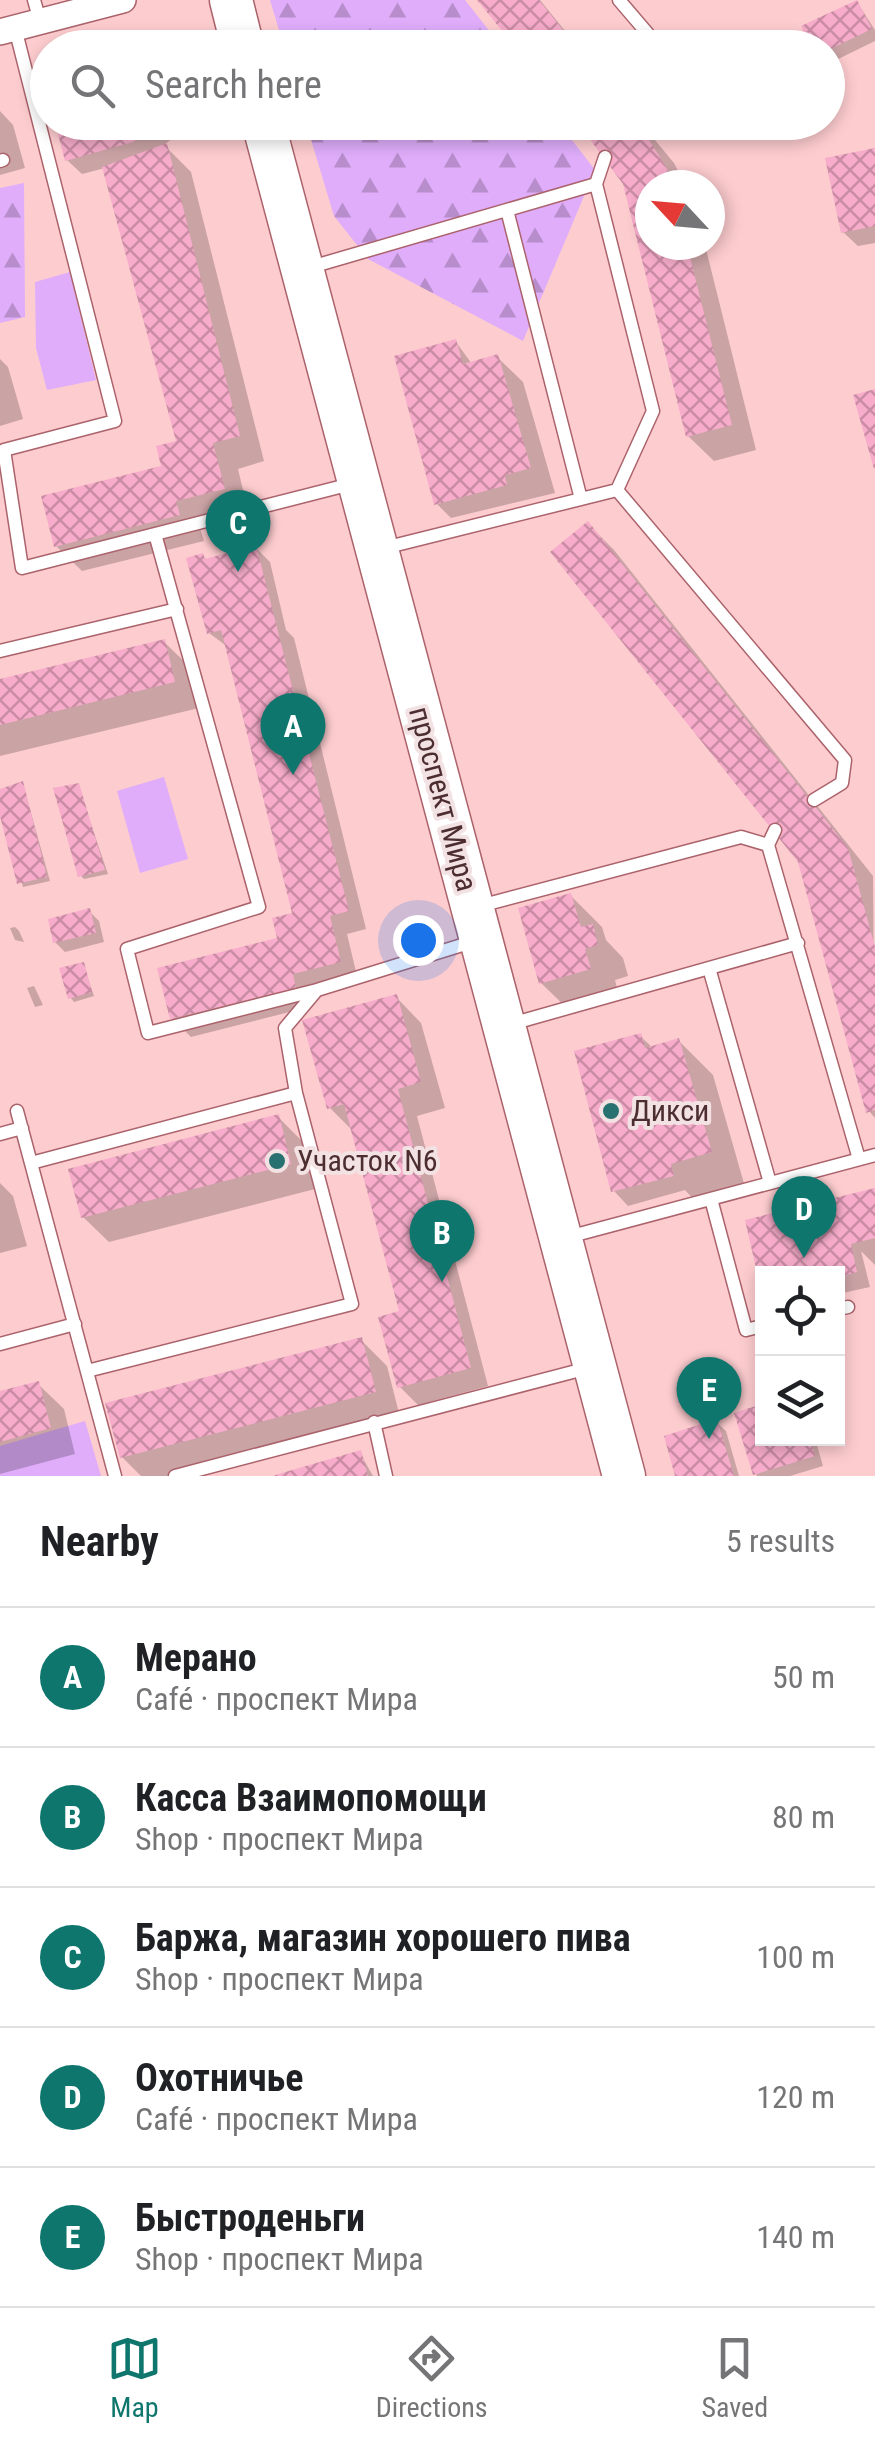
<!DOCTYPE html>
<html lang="en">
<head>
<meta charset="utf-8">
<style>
	body { margin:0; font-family:"Roboto Condensed",sans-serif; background:#f6f6f6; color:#202124 }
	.controls { position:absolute; right:30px; bottom:30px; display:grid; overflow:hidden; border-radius:0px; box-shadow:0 5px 15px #0003 }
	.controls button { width:90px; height:90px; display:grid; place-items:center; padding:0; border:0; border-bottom:2px solid #e0e0e0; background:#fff; color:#202124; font:50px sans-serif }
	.compass { position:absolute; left:635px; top:170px; width:90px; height:90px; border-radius:50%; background:#fff; box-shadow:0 5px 15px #0003; rotate:296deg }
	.you { position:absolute; left:418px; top:940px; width:35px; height:35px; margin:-25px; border:8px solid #fff; border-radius:50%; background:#1a73e8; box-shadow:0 0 0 15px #1a73e833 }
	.badge { display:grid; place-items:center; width:65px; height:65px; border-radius:50%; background:#0f766e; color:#fff; font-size:32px; font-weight:700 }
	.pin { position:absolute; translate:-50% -82px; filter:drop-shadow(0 2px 5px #0008) }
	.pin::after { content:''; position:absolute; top:52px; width:35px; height:30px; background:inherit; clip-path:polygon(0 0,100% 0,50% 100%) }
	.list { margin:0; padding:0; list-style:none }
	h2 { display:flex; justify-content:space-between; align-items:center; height:130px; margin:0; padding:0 40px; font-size:42px }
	h2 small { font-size:32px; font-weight:400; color:#757577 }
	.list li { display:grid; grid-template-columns:65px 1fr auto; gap:30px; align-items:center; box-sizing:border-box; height:140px; padding:0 40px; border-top:2px solid #e0e0e0 }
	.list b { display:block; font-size:38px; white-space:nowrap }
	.list p { margin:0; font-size:32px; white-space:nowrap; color:#757577 }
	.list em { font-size:32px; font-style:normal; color:#757577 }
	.icon { flex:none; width:55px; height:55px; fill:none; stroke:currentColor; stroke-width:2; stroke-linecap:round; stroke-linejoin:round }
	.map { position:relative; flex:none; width:875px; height:1476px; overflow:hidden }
	.search { position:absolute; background:#fff; box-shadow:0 5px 15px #0003; left:30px; right:30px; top:30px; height:110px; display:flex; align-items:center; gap:25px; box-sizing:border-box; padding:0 35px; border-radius:55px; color:#757577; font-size:38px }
	.sheet { height:830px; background:#fff }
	nav { display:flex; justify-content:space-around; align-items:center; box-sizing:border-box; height:140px; border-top:2px solid #e0e0e0; background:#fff; font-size:28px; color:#757577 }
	nav a { display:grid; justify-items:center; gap:5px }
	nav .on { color:#0f766e }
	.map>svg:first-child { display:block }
	.green { fill:#dfadfa }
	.forest { fill:url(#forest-firs) }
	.shadow { fill:#0003 }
	.building { fill:url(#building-cross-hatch) }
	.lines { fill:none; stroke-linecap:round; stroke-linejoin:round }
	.lane-casing { stroke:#ab636b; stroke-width:15 }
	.street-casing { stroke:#ab636b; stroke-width:28 }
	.primary-casing { stroke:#ab636b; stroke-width:45 }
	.lane { stroke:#fff; stroke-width:12 }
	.street { stroke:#fff; stroke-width:25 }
	.primary { stroke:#fff; stroke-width:42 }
	.poi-dot { fill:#277170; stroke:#f3e2e3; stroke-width:4 }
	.labels { text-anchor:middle; stroke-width:8; stroke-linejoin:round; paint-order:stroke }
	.street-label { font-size:30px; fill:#4c2d30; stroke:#f3e2e3 }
	.poi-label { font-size:30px; fill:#4c2d30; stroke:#f3e2e3; text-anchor:start }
</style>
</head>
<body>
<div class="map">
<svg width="875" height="1476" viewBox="0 0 875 1476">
	<defs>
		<pattern id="forest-firs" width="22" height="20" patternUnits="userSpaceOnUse" patternTransform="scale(2.5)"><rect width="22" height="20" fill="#dfadfa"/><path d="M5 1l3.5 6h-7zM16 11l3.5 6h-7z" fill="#b78dcb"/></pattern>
		<pattern id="building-cross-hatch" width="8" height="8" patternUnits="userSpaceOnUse" patternTransform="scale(2.5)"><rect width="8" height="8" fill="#f6acca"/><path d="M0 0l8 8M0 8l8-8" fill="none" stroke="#c98ca4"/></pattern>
	</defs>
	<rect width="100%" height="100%" fill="#fdcccf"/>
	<path class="green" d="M70,272L96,380L47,390L36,348L35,282Z
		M164,777L188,859L140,873L117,791Z
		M85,1421L101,1476H0V1446Z"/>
	<path class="forest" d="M270,0H465L502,47H284Z
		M306,123H559L595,170L523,341L368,259L334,216Z
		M24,183L25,317L0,323V188Z"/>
	<path class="shadow" d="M479,0H540L579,48H517Z
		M857,2L875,30V41L828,64V48Z
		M0,111L13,125L25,168L0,175Z
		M57,122H168L173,138L164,145L191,172L264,461L238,469L249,515L200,527L204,541L82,571L56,546L164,468L179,442L105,168L82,174L67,160Z
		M577,122H640L674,163L685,185H650V245H705L756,450L714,461L688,436L625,183Z
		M875,151V243L858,246L843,232Z
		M456,342L472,364L497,357L523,382L555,493L451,518L436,503Z
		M0,359L8,367L23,419L0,426Z
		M588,524L614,550L873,876L875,1118L869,1111L800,861Z
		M255,547L270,562L286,630L294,638L366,929L347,934L358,980L310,992L313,1006L191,1037L172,1018L280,940L295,915L228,647L209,633L203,556L208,561Z
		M164,642L190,667L199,708L0,756V682Z
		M23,784L50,881L23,887L0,806V792Z
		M78,786L108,874L84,879L80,875Z
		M570,895L602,927L606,940L623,958L628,976L615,980L620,1000L573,1014L541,983Z
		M89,911L99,921L104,942L65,952L55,942Z
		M15,927L19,931L24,942L15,940L10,928Z
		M83,964L94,996L74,1002L70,997Z
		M34,986L43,1005L35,1007L27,988Z
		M396,997L421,1023L445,1108L417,1116L488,1386L418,1405L399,1386L402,1313L355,1133L329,1107Z
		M640,1036L653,1048L679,1041L713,1075L745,1187L695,1201L685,1190L628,1206L614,1191Z
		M278,1117L304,1143L315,1189L109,1242L83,1217Z
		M0,1183L13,1196L27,1246L0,1253Z
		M875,1191V1265L861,1251L870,1287L838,1294V1274H762V1285L748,1222Z
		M361,1340L387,1366L400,1417L172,1476H141L122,1457Z
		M38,1384L64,1409L75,1454L0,1474V1394Z
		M762,1407V1438H815L823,1466L790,1476H757L737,1414Z
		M716,1422L726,1431L739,1476H678Z
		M360,1453L373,1476H280Z"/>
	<path class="building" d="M477,0H539L577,48H516Z
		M857,0L872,29L828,50L811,48L801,26Z
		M55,122H161L133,142L65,161Z
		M577,122H638L669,172L672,185H650V245H687L732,425L686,437L623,184Z
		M167,143L240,436L213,443L225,489L176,501L180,515L54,547L41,496L161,466L156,446L176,441L102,167Z
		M875,148V226L841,233L825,158Z
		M456,339L463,364L498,354L531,468L505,475L507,485L434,505L394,356Z
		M875,389V469H874L853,395Z
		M588,521L848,848L875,947V1110L866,1113L798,862L550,552Z
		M256,545L349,911L330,916L341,962L293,974L296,988L170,1019L157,968L277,938L272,918L292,913L221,630L207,634L186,558L203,553L205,559Z
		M165,639L175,682L0,725V679Z
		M23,781L47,877L17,884L0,816V789Z
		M79,783L105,870L78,877L53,788Z
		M571,893L581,927L593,924L598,945L585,949L591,969L539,984L518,908Z
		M90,908L96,933L53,943L48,919Z
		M84,962L92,992L68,999L59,968Z
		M397,994L421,1082L398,1089L471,1368L397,1388L378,1317L399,1311L344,1104L327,1109L302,1020Z
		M641,1033L645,1048L679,1038L712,1152L671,1164L674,1176L611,1192L574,1051Z
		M279,1114L291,1164L81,1218L68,1169Z
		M875,1188V1238L851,1244L857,1272L838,1277L762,1274L761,1290L745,1220Z
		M362,1337L376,1392L120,1458L105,1403Z
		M39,1381L51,1428L0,1442V1391Z
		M762,1404V1438H810L815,1456L753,1475L734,1413Z
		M717,1419L734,1476H675L664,1436Z
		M361,1450L368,1476H275V1475Z"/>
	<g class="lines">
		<g class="lane-casing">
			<path id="lane" d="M34,0L40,21
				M619,0L660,48
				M15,28L115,421L4,450L22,568L355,483
				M642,126L648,122
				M605,157L596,184L653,411L617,490
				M0,161L3,160
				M507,210L581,499
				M311,267L596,184
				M155,534L259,907L127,949L148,1033L317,990
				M384,548L617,490L845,760L842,783L814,800
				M0,651L177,609
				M775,830L768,845L859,1159
				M476,907L741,837L768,845
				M709,968L770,1183
				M511,1024L798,943
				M17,1111L115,1476
				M0,1134L22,1128
				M31,1163L296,1093
				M711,1199L746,1330L762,1326
				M568,1237L875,1155
				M838,1309L848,1307
				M0,1344L75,1324
				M87,1371L352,1304L296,1093L285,1028L317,990L475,941
				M374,1422L386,1476
				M175,1476L588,1368"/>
		</g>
		<g class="street-casing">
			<path id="street" d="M0,32L123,0"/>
		</g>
		<g class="primary-casing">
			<path id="primary" d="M231,0L243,48
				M263,122L624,1476"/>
		</g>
		<use href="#lane" class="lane"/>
		<use href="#street" class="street"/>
		<use href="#primary" class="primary"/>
	</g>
	<g class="poi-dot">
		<circle cx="611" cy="1111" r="10"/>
		<circle cx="277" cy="1161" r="10"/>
	</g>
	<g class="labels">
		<g class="street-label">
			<text transform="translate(443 799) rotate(75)" y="10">проспект Мира</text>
		</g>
		<g class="poi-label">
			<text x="631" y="1121">Дикси</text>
			<text x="297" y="1171">Участок N6</text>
		</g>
	</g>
</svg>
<div class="controls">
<button><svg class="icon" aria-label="locate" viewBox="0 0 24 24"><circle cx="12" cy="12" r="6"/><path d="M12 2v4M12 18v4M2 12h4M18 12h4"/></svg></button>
<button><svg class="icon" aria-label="layers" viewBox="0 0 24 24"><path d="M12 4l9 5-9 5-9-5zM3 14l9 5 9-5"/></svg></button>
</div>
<svg class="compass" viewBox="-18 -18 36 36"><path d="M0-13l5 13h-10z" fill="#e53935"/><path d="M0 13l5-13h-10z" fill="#757577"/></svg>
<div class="you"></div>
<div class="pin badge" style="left:293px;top:775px">A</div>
<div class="pin badge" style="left:442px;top:1282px">B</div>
<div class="pin badge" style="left:238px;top:572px">C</div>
<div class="pin badge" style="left:804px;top:1258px">D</div>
<div class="pin badge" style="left:709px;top:1439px">E</div>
<div class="search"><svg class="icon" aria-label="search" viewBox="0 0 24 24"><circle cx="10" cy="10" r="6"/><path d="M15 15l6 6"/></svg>Search here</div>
</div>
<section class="sheet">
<h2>Nearby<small>5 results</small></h2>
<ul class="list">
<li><span class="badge">A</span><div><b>Мерано</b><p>Café · проспект Мира</p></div><em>50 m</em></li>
<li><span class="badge">B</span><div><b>Касса Взаимопомощи</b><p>Shop · проспект Мира</p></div><em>80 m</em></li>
<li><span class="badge">C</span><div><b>Баржа, магазин хорошего пива</b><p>Shop · проспект Мира</p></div><em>100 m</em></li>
<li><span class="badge">D</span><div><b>Охотничье</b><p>Café · проспект Мира</p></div><em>120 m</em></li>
<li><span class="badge">E</span><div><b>Быстроденьги</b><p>Shop · проспект Мира</p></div><em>140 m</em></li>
</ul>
</section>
<nav>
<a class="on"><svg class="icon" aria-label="map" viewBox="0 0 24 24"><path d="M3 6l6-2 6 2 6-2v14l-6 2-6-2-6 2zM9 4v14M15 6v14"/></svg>Map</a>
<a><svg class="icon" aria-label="directions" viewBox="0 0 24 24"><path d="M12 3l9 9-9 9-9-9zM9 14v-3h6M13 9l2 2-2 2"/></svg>Directions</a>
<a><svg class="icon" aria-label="saved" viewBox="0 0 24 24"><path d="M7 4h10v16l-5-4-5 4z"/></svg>Saved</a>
</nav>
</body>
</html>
